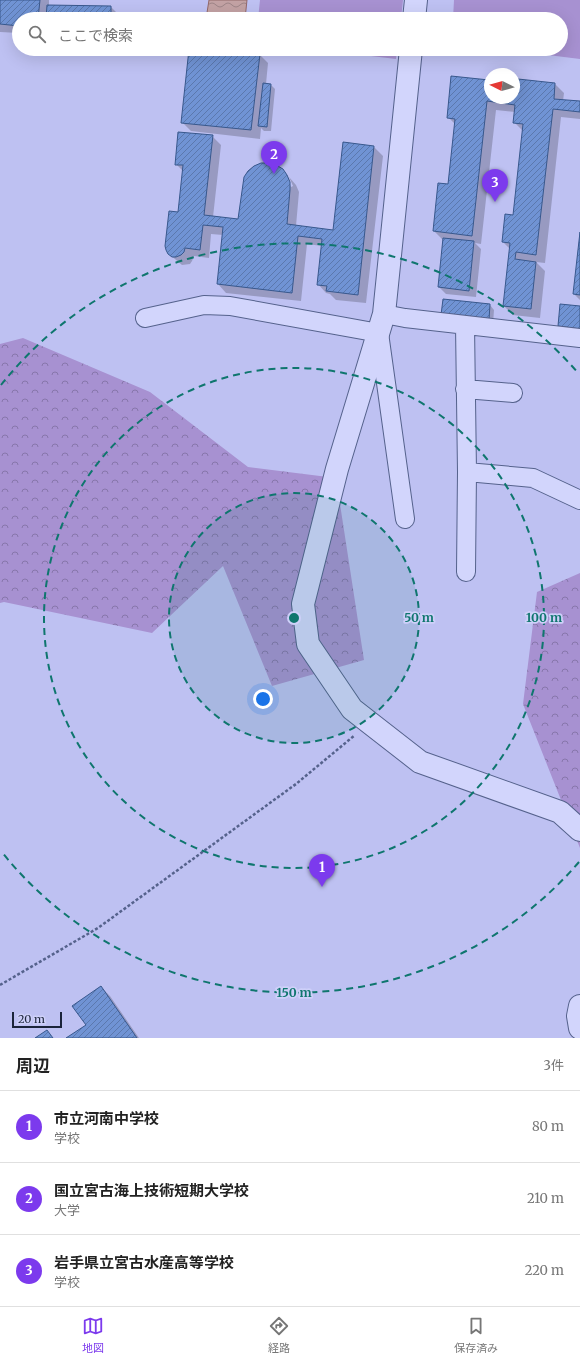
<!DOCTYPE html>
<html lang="ja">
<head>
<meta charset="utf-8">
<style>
	body { margin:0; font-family:Merriweather,"Noto Sans JP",serif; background:#f2f2f2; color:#222 }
	.compass { position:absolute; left:484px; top:68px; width:36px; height:36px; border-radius:50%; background:#fff; box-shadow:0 4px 16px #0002; rotate:276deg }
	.scale { position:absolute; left:12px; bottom:10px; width:50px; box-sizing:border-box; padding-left:4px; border:2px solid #1b243a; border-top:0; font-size:11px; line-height:14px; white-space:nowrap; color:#1b243a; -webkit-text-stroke:3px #ced0f9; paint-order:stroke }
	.you { position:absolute; left:263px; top:699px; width:14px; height:14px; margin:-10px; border:3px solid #fff; border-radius:50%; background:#1a73e8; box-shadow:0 0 0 6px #1a73e833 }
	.badge { display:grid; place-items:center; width:26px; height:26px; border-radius:50%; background:#7c3aed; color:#fff; font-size:13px; font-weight:700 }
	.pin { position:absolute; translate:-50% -33px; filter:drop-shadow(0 1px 2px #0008) }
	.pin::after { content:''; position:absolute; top:21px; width:14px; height:12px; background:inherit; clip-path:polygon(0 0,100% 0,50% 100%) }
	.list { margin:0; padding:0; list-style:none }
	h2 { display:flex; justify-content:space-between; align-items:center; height:52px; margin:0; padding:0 16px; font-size:17px }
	h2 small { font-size:13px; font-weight:400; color:#767676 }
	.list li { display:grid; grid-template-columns:26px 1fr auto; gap:12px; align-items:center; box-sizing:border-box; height:72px; padding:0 16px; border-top:1px solid #e0e0e0 }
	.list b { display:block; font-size:15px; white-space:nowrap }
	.list p { margin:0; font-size:13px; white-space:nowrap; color:#767676 }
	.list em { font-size:13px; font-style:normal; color:#767676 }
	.icon { flex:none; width:22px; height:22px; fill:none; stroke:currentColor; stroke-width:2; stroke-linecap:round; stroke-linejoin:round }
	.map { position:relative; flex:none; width:580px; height:1038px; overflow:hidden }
	.search { position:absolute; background:#fff; box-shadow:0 4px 16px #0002; left:12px; right:12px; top:12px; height:44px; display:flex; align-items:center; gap:10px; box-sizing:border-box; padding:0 14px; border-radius:22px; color:#767676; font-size:15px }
	.sheet { height:268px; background:#fff }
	nav { display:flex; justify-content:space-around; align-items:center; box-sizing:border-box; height:56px; border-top:1px solid #e0e0e0; background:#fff; font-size:11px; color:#767676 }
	nav a { display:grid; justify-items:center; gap:2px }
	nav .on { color:#7c3aed }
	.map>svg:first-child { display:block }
	.grass { fill:#a791d1 }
	.forest { fill:url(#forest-crowns) }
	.water { fill:url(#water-waves); stroke:#926869 }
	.shadow { fill:#0003 }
	.building { fill:url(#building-hatch); stroke:#38588d }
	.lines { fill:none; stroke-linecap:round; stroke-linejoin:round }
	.minor-casing { stroke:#55628c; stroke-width:20 }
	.tertiary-casing { stroke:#55628c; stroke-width:24 }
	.path { stroke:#55628c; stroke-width:2.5; stroke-dasharray:3 2; stroke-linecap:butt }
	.minor { stroke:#d2d5fc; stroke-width:18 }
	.tertiary { stroke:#d2d5fc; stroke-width:22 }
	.ring { fill:none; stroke:#0f766e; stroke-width:2; stroke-dasharray:7 5 }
	.centre { fill:#0f766e; stroke:#ced0f9; stroke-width:2 }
	.ring-label { font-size:12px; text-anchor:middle; font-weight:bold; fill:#0f766e; stroke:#ced0f9; stroke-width:3.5; stroke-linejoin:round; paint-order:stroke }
</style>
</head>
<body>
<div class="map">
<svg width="580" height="1038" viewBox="0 0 580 1038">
	<defs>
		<pattern id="forest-crowns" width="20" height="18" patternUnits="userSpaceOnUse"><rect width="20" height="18" fill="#a791d1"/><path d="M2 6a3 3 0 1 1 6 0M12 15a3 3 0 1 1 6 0" fill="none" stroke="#8776ab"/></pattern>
		<pattern id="water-waves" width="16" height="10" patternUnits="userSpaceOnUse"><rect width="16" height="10" fill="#c3a2a4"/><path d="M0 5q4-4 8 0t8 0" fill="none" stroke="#9e8487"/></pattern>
		<pattern id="building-hatch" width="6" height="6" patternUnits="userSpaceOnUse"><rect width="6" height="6" fill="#7093d4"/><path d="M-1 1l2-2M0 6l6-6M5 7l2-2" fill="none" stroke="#5b78ad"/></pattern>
	</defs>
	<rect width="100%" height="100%" fill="#bec1f2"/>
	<path class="grass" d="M260,0H403L401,19H258Z
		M454,0H580V59L499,49H561V19H453Z
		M313,49H397L396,59Z"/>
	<path class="forest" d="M23,338L150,392L248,467L336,478L364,660L272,686L223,566L152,633L4,602L0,603V344Z
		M580,573V848L523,704L537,592Z"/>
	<path class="water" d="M209,0H247L245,19H206Z"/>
	<path class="shadow" d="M0,0H49V6L111,7L118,14V19H19V33L0,32Z
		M190,49H210L260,55L268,63L266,84L271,85L275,89L271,131H264L261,128L260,139L191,131L182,122Z
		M452,77L489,81L490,98H514V95L555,84L564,93L563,101L580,102V119L561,117L545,263L536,262L545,271L540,318L513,315L504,306L510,249L503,242L514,216L523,131L514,122L515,112L496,110L481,244L475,243L481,249L476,297L446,294L439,287L443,240L434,231L448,185L455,124L448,117Z
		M212,136L221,145L213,217L239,220L286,174L291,187L293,186L289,177L296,185L299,192L296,226L334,231L374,147L383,156L366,303L336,300L330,294L326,293L318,284L322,246L307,244L301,301L226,293L218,284L223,235L211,234L209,258L194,256L192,261L190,264L182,265L169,254L179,213L183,171L176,164Z
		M580,241V300L574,294Z
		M490,305L494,310L493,324L447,319Z
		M101,987L110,996L139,1038H68L87,1025Z"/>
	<path class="building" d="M0,0H40L38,19H19V26L0,24Z
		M47,5L111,6V19H46Z
		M189,49H219L260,54L251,130L181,123Z
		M451,76L489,80L488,91H490V98H514V94H516L518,79L555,83L554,99L580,101V112L553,109L536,255L516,252L515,259L536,262L531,309L503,306L510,243L502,242L505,214L513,215L523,124L513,123L515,105L487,101L472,236L433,231L438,183L448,184L455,119L447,118Z
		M263,83L271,84L267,127L258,126Z
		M178,132L213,135L204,215L238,219L244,177L248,171L254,166L261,163H269L276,165L283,169L287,175L290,182V190L287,224L333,230L343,142L374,146L358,295L326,291L327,286L317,285L322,239L298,236L292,293L217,284L223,227L203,225L200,250L185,248L184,252L181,255L176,257H172L168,254L166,250L165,246L169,211L178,212L183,165H175Z
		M580,232V295L573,294Z
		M443,238L474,241L469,291L438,287Z
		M443,299L490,304L489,320L441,315Z
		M560,304L580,306V329L558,326Z
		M101,986L137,1038H66L86,1025L72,1006Z
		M47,1030L53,1038H35Z"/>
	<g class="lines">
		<g class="minor-casing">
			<path id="minor" d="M384,314L405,318L580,338
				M145,318L204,305L230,306L379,333L405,519
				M465,325L467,472L466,572
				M465,389L513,393
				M467,472L533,478L580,500"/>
		</g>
		<g class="tertiary-casing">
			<path id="tertiary" d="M414,19L416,0
				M411,49L384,314L337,469L303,604L308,644L352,709L420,762L560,812L580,830
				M580,1006L578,1016L580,1028"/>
		</g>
		<path class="path" d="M0,985L98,928L296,784L355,735"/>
		<use href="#minor" class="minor"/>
		<use href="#tertiary" class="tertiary"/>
	</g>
	<circle cx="294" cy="618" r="125" fill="#0f766e" fill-opacity=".12"/>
	<g class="ring">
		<circle cx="294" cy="618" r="125"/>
		<circle cx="294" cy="618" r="250"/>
		<path d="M579 862A375 375 0 0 1 1 851M1 385A375 375 0 0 1 579 374"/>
	</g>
	<circle cx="294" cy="618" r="6" class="centre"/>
	<g class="ring-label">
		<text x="419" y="622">50 m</text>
		<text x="544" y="622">100 m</text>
		<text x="294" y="997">150 m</text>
	</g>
</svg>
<svg class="compass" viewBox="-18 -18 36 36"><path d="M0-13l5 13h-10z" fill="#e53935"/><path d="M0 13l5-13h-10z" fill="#767676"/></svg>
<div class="scale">20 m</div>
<div class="you"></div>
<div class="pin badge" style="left:322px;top:887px">1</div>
<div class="pin badge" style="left:274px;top:174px">2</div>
<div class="pin badge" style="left:495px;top:202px">3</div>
<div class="search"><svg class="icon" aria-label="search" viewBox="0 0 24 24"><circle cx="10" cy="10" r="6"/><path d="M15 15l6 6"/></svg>ここで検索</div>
</div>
<section class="sheet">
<h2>周辺<small>3件</small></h2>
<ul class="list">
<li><span class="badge">1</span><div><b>市立河南中学校</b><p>学校</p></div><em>80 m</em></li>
<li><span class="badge">2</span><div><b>国立宮古海上技術短期大学校</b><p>大学</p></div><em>210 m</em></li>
<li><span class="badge">3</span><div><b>岩手県立宮古水産高等学校</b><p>学校</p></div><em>220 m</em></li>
</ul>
</section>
<nav>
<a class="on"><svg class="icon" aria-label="map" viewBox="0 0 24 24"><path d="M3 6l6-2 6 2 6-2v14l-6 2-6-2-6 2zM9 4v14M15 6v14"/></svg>地図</a>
<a><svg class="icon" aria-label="directions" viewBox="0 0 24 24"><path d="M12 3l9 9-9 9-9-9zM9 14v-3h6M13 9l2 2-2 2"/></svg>経路</a>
<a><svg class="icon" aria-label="saved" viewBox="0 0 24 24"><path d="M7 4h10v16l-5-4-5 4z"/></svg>保存済み</a>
</nav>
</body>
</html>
